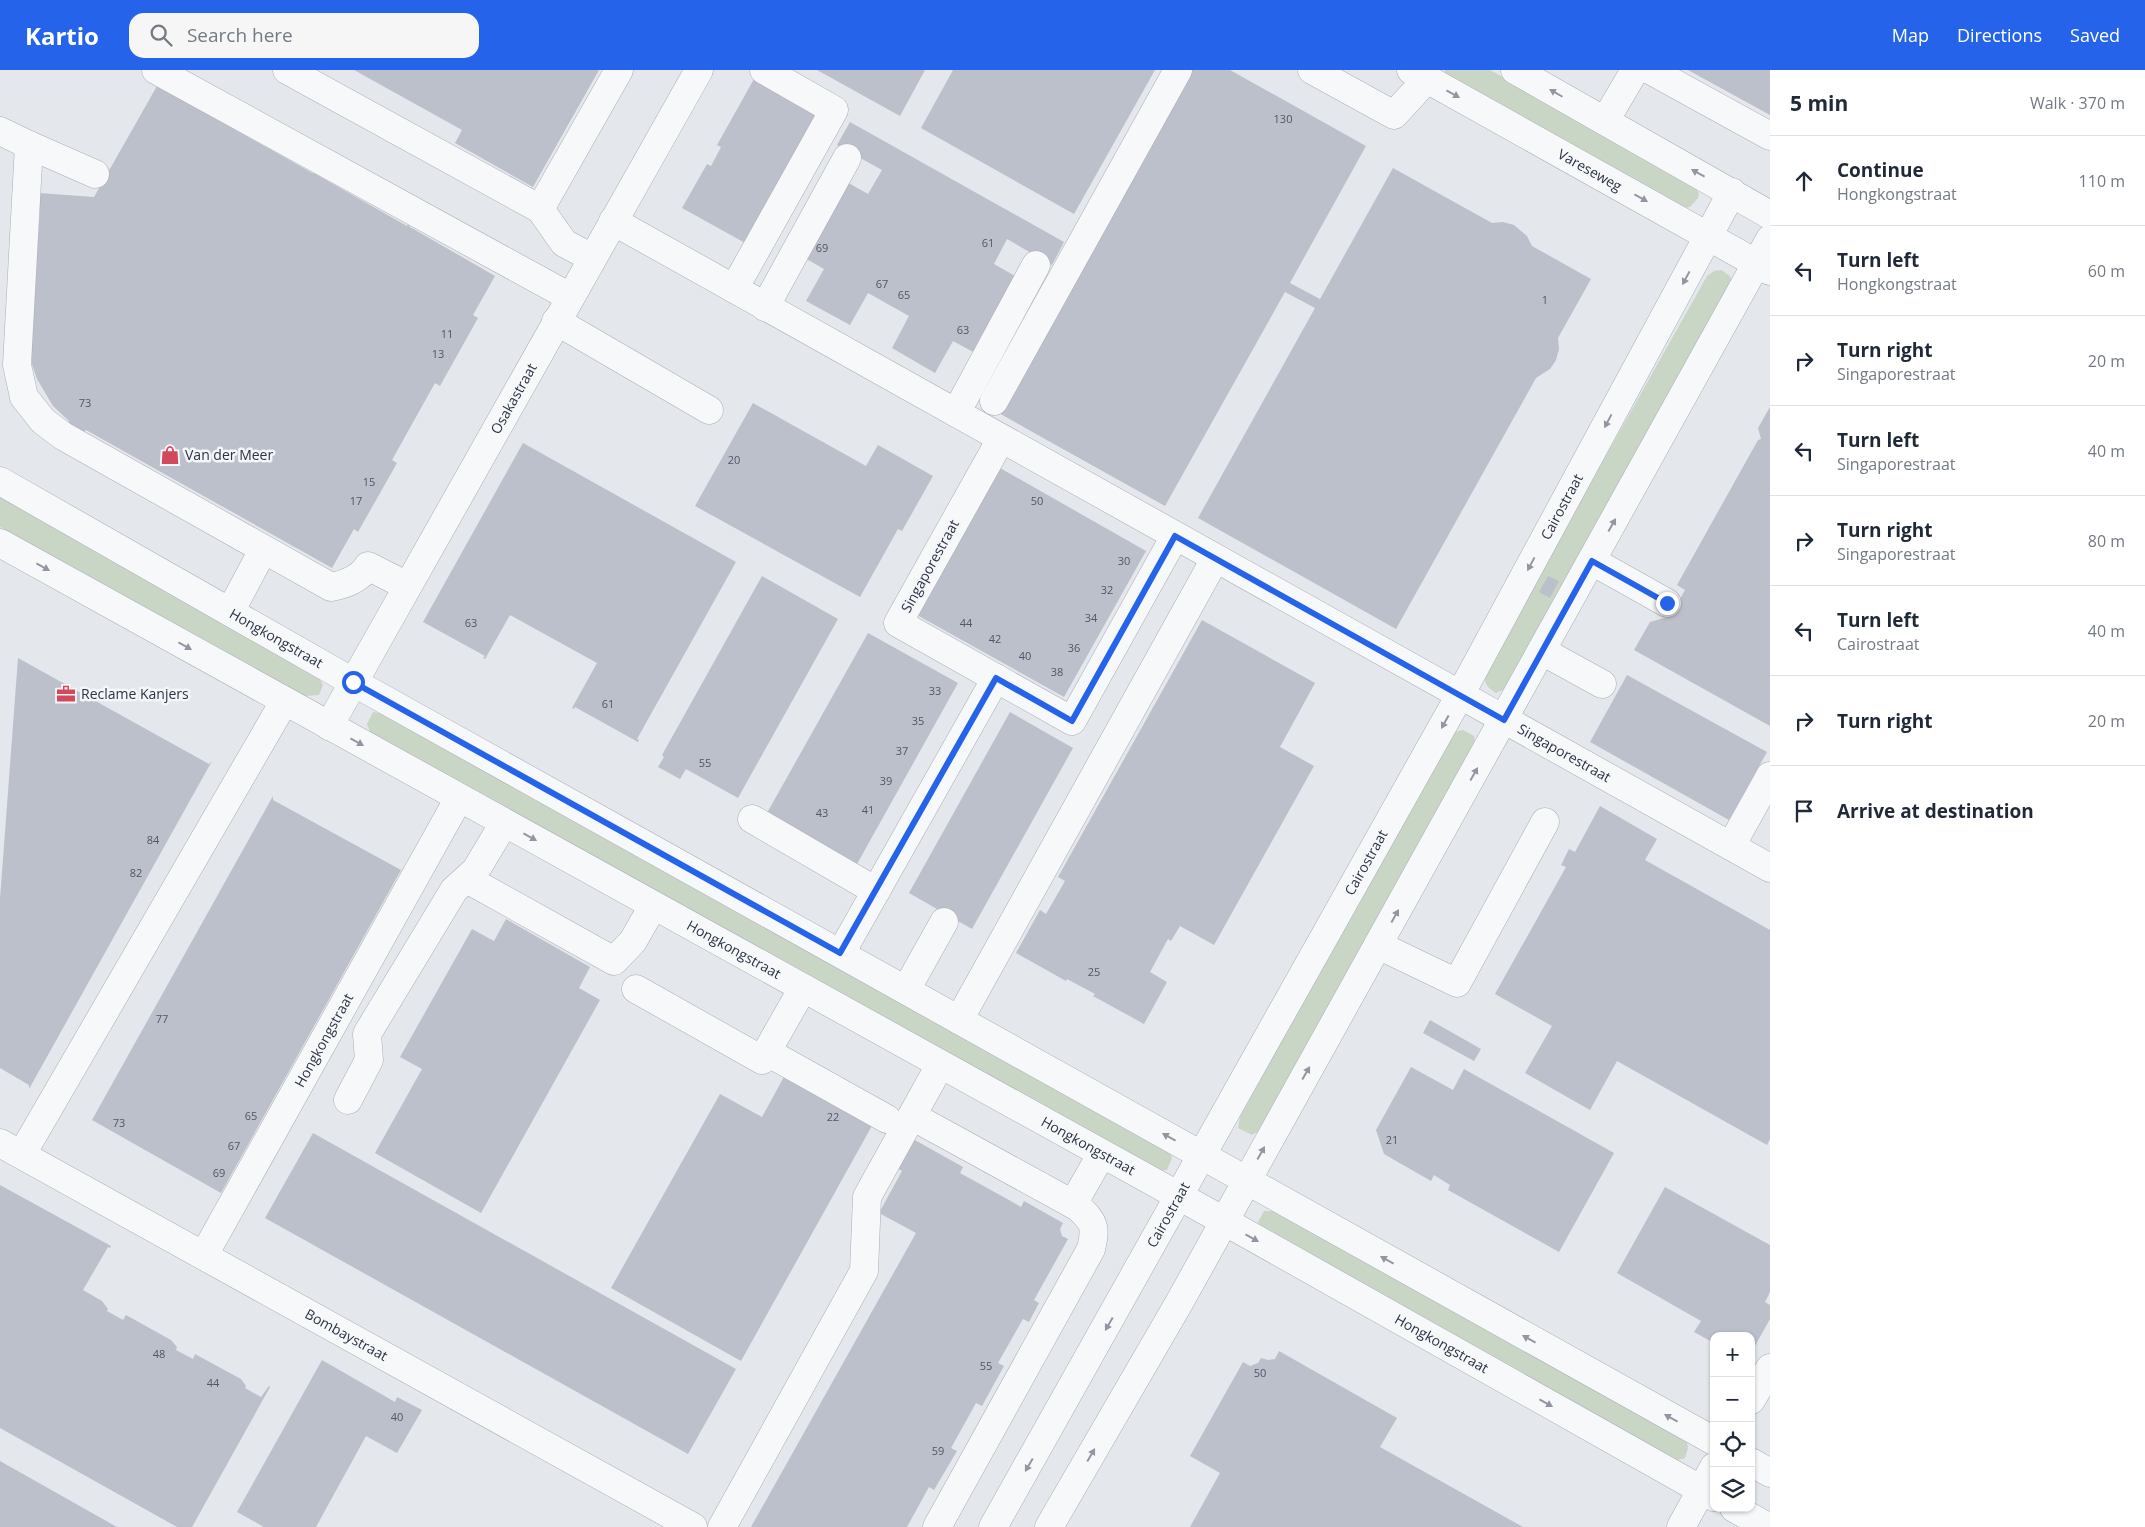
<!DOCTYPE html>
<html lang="en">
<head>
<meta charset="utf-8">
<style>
	body { margin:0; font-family:"Open Sans",sans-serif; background:#f6f6f7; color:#1f2937 }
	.controls { position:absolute; right:15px; bottom:15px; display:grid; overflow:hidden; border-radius:10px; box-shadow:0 1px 4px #0004 }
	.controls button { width:45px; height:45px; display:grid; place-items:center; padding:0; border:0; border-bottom:1px solid #e0e1e3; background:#fff; color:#1f2937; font:25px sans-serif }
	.stop { position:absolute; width:15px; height:15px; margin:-11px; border:4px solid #2563eb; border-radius:50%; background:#fff }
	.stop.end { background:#2563eb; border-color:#fff; box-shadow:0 1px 5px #0008 }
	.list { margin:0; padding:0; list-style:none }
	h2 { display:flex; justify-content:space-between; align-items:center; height:65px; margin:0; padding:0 20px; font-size:21px }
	h2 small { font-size:16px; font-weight:400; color:#747a83 }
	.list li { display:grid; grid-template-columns:32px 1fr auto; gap:15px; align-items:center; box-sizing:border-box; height:90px; padding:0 20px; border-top:1px solid #e0e1e3 }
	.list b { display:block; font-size:19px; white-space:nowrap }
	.list p { margin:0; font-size:16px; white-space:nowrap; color:#747a83 }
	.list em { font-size:16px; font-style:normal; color:#747a83 }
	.icon { flex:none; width:28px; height:28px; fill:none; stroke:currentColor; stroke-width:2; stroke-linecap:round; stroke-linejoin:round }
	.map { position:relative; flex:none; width:1770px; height:1457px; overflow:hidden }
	header { display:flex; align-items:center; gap:30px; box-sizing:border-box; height:70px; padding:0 25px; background:#2563eb; color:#fff }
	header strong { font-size:24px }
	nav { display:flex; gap:28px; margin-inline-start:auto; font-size:18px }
	.search { width:350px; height:45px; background:#f6f6f7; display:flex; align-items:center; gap:12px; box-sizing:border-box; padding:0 18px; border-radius:15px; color:#747a83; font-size:19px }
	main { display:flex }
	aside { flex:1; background:#fff }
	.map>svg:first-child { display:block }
	.green { fill:#c9d6c5 }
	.building { fill:#bbc0ca }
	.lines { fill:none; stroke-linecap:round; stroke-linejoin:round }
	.minor-casing { stroke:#a9aeb7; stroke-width:29 }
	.minor { stroke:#f7f8fa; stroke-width:28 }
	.oneway { fill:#9196a0 }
	.route { stroke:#2563eb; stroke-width:6 }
	.labels { text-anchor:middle; stroke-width:5; stroke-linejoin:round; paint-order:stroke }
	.number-label { font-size:11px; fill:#4f5766 }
	.street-label { font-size:14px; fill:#2b3445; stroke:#f4f6f9 }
	.poi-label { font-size:14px; fill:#2b3445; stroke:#f4f6f9; text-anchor:start }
</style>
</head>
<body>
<header>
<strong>Kartio</strong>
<div class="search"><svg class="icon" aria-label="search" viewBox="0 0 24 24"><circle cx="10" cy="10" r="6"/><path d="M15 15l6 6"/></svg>Search here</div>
<nav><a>Map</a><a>Directions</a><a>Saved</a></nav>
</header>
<main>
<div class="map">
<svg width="1770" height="1457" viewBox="0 0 1770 1457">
	<rect width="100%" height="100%" fill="#e4e7ec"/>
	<path class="green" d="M1444,0H1490L1691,112L1699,123L1698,128L1690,137L1684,138L1447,6Z
		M1721,200L1730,206L1732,212L1509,617L1496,623C1486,617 1484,613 1485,601L1707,206L1714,201Z
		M0,425L316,602L323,615L319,625L304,626L0,457Z
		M373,642L389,644L1169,1079L1172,1088L1167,1100L1153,1101L371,664L367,654Z
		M1463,660L1474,666L1476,679L1263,1059L1252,1065L1238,1058L1240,1047L1450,663Z
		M1264,1141H1278L1686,1368L1688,1378L1685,1388L1674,1391L1265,1164L1258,1152Z"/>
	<path class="building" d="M354,0H599L533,117L455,73L462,60Z
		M817,0H925L900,46Z
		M953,0H1155L1074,144L921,58Z
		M1188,0H1230L1366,76L1290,213L1320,229L1393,98L1492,153L1503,152L1514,155L1527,166L1532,176L1591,209L1558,268L1559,279L1556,290L1550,299L1536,308L1396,559L1198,448L1315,238L1285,222L1165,436L997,342Z
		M1688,0H1770V45Z
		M754,9L819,45L747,174L682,138L707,94L711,96L721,77L717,75Z
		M157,16L314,104L315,102L317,105L407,156L408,154L410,157L495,206L473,245L478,248L440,316L435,313L392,390L397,393L358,462L354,459L332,498L86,360L83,364L67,356L69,351L53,336L37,309L32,294L30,274L40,142H38L39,123L94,127Z
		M850,52L1064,172L1052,195L1007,169L994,194L1017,207L975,283L953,271L935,303L892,278L909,246L868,223L850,255L806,231L824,199L803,187L845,111L868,124L882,100L837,75Z
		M753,333L866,396L878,375L933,406L902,461L898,459L860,527L695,436Z
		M1770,337V656L1634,580L1650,552L1671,546L1685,520L1677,515L1758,370L1761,369L1758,358Z
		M523,373L736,492L637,669L639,670L638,672L575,637L574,639L572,638L597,593L510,545L485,589L483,588L485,586L423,552Z
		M1000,398L1146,481L1064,627L917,545Z
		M762,506L838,549L738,728L686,699L680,709L658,697L664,687L662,685Z
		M1548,506L1559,511L1550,528L1539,522Z
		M1202,550L1315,613L1280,677L1314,696L1214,875L1180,856L1171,871L1168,869L1150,902L1167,912L1144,954L1093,926L1095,924L1067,909L1066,911L1016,883L1040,840L1046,844L1065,811L1058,807Z
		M868,563L958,613L857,794L767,743Z
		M18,588L209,694L212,691L29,1019V1015L0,998V829Z
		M1627,605L1767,682L1729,750L1590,672Z
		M1010,642L1073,678L972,859L909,823Z
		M273,726V730L401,800L221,1123L92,1050Z
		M1600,736L1657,769L1645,790L1770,860V1069L1767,1075L1617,991L1590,1040L1525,1003L1552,956L1495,924L1566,797L1561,795L1569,779L1575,782Z
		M506,849L590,897L579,918L600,930L481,1143L375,1083L422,999L400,987L472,859L494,871Z
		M1430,950L1481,979L1474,991L1423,963Z
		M1411,997L1453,1020L1464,999L1614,1083L1559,1182L1448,1120L1450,1115L1434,1105L1431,1111L1384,1084L1376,1060Z
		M785,1005L873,1054L741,1291L611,1218L720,1024L762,1047Z
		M313,1063L736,1299L688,1384L265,1148Z
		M913,1069L963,1097L960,1103L1009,1130L1021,1137L1024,1131L1063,1153L1060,1159L1062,1166L1068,1169L1034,1230L1039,1233L1029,1252L1023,1249L998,1293L1004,1296L982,1336L976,1333L951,1378L957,1381L934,1420L929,1417L907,1457H751L916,1163L879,1143L902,1101L897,1098Z
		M0,1115L111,1176L110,1178L108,1177L83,1220L102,1231L108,1239L107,1241L123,1250L126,1245L171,1270L177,1277L176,1280L193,1289L195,1284L241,1309L246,1316L245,1318L261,1327L269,1316L270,1317L192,1457H177L0,1358Z
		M1665,1117L1770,1175V1222L1765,1232L1770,1235V1249L1751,1283V1266H1714V1273L1694,1262L1701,1251L1617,1203Z
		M1279,1281L1397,1348L1380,1377L1523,1457H1190L1220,1403L1190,1386L1243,1292L1250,1296L1258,1293L1261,1288L1268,1290L1275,1289Z
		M322,1290L395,1332L397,1327L422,1340L397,1383L366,1366L316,1457H264L237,1442Z
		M0,1391L117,1457H0Z"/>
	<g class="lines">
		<g class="minor-casing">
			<g id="minor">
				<path d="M156,0L570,227"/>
				<path d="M287,0L540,139L619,0"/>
				<path d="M1312,0L1394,45L1427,9"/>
				<path id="s1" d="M1411,0L1770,201"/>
				<path d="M1515,0L1770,145"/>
				<path d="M1650,0L1770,66"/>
				<path d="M1605,51L1635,0"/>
				<path d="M0,61L29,75L17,295L24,327L43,351L63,366L331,517C346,514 360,509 368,496L407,516"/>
				<path d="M29,75L95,104"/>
				<path d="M540,139L564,173L592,188"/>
				<path id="s2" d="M613,151L1770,798"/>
				<path d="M734,219L834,40L764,0"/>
				<path d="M765,237L847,88"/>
				<path d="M556,251L709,340"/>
				<path d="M994,331L1178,0"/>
				<path d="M956,343L1036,195"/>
				<path d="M1001,369L898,553L1072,651L1175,466"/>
				<path id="s3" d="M0,411L353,612L1714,1371"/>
				<path id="s4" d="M0,473L1224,1151L1714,1427"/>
				<path d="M1592,491L1667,533"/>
				<path d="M230,542L263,480"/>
				<path d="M1542,581L1602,614"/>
				<path id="s5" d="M329,656L699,0"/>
				<path d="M752,749L876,821"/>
				<path d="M1731,776L1770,706"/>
				<path d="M467,809L614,891L633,871L653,836"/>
				<path d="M1378,875L1457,913L1545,752"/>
				<path d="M841,883L996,608"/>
				<path d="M636,919L762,990L803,918"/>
				<path d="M906,920L944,852"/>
				<path d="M959,950L1215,489"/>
				<path d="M767,982L887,1049"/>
				<path d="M348,1030L369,990L367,964L454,820L476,800L504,753"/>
				<path d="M912,1046L1078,1137C1095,1153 1096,1157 1091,1179L937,1457"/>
				<path id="s6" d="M0,1073L693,1457"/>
				<path d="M22,1084L284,632"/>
				<path d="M1073,1134L1101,1085"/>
				<path id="s7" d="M204,1185L459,728"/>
				<path d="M1751,1330L1770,1298"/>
				<path d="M1751,1392L1770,1403"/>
				<path d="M1734,1438L1768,1457"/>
				<path d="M722,1457L864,1201L867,1127L940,995"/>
				<path id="s8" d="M993,1457L1460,625L1732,122"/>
				<path d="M1049,1457L1179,1233L1770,169"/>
				<path d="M1681,1457L1714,1397"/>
			</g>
		</g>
		<use href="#minor" class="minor"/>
	</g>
	<defs><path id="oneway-solid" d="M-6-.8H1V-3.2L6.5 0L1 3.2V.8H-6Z" transform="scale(1.25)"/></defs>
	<g class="oneway">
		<use href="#oneway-solid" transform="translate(1556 23) rotate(-150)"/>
		<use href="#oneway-solid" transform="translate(1453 24) rotate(29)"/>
		<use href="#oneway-solid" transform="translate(1698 103) rotate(-151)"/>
		<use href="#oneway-solid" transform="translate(1641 128) rotate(29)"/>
		<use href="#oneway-solid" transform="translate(1686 208) rotate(118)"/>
		<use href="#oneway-solid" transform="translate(1608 351) rotate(118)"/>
		<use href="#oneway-solid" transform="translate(1612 455) rotate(-61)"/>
		<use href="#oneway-solid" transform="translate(1531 494) rotate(118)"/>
		<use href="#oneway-solid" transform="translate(43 497) rotate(29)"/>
		<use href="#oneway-solid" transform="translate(185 576) rotate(29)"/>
		<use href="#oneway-solid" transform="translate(1445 652) rotate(119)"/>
		<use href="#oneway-solid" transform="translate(357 672) rotate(29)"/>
		<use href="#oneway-solid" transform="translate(1474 704) rotate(-61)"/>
		<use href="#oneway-solid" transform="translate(530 767) rotate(29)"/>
		<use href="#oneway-solid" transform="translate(1395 846) rotate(-61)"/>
		<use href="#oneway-solid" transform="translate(1306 1003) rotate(-60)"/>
		<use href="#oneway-solid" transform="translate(1169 1067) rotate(-151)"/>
		<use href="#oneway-solid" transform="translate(1261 1083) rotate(-61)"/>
		<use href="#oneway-solid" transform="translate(1252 1168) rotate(29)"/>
		<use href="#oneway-solid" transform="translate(1387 1190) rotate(-151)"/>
		<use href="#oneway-solid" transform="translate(1109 1254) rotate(120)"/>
		<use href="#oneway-solid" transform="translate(1529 1269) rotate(-151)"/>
		<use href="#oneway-solid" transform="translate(1546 1333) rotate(29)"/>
		<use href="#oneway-solid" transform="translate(1671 1348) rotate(-151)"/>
		<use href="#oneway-solid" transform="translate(1091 1385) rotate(-60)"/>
		<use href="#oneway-solid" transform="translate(1029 1395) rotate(120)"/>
	</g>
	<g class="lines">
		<path class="route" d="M353,612L840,883L996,608L1072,651L1175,466L1504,650L1592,491L1667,533"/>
	</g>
	<defs>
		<g id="shop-bare" transform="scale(1.5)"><path d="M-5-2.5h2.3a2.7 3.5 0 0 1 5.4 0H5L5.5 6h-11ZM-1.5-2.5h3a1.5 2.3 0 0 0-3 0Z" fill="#d1495b" stroke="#f4f6f9" stroke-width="2.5" paint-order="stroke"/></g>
		<g id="office-bare" transform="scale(1.5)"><path d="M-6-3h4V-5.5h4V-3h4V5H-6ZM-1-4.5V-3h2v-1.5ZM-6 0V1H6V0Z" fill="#d1495b" stroke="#f4f6f9" stroke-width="2.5" paint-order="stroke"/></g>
	</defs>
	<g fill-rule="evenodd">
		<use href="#shop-bare" x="170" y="385"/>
		<use href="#office-bare" x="66" y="624"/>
	</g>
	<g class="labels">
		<g class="number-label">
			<text x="1283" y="53">130</text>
			<text x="988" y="177">61</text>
			<text x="822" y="182">69</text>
			<text x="882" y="218">67</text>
			<text x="904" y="229">65</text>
			<text x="1545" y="234">1</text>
			<text x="963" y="264">63</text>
			<text x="447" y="268">11</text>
			<text x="438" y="288">13</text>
			<text x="85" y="337">73</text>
			<text x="734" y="394">20</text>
			<text x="369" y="416">15</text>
			<text x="356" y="435">17</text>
			<text x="1037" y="435">50</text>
			<text x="1124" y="495">30</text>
			<text x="1107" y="524">32</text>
			<text x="1091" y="552">34</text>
			<text x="471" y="557">63</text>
			<text x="966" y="557">44</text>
			<text x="995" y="573">42</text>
			<text x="1074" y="582">36</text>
			<text x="1025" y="590">40</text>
			<text x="1057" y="606">38</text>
			<text x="935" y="625">33</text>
			<text x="608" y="638">61</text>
			<text x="918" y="655">35</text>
			<text x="902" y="685">37</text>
			<text x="705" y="697">55</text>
			<text x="886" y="715">39</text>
			<text x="868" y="744">41</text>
			<text x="822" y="747">43</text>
			<text x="153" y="774">84</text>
			<text x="136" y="807">82</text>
			<text x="1094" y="906">25</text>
			<text x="162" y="953">77</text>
			<text x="251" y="1050">65</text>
			<text x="833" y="1051">22</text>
			<text x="119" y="1057">73</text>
			<text x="1392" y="1074">21</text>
			<text x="234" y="1080">67</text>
			<text x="219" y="1107">69</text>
			<text x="159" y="1288">48</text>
			<text x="986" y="1300">55</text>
			<text x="1260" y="1307">50</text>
			<text x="213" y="1317">44</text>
			<text x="397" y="1351">40</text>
			<text x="938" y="1385">59</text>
		</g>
		<g class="street-label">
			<text dy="5" stroke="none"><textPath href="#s1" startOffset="205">Vareseweg</textPath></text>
			<text dy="5" stroke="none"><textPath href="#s5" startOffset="376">Osakastraat</textPath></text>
			<text dy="5" stroke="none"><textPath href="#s8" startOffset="1168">Cairostraat</textPath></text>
			<text transform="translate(930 496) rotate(-61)" y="5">Singaporestraat</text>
			<text dy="5" stroke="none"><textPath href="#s3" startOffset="318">Hongkongstraat</textPath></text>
			<text dy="5" stroke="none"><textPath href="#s2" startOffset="1090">Singaporestraat</textPath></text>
			<text dy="5" stroke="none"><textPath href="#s8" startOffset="762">Cairostraat</textPath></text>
			<text dy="5" stroke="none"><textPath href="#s4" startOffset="839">Hongkongstraat</textPath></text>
			<text dy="5" stroke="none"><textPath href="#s7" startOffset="246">Hongkongstraat</textPath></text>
			<text dy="5" stroke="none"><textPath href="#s4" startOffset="1244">Hongkongstraat</textPath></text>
			<text dy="5" stroke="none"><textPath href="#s8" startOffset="358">Cairostraat</textPath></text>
			<text dy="5" stroke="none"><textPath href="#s6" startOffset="396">Bombaystraat</textPath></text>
			<text dy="5" stroke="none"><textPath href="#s4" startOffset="1649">Hongkongstraat</textPath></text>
		</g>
		<g class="poi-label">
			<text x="185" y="390">Van der Meer</text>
			<text x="81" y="629">Reclame Kanjers</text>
		</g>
	</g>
</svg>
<div class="controls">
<button>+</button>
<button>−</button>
<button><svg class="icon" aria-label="locate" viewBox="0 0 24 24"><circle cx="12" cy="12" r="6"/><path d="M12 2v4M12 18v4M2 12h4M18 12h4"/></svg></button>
<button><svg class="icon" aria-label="layers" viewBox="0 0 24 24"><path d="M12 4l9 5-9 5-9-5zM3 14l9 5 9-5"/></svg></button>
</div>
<div class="stop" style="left:353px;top:612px"></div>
<div class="stop end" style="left:1667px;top:533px"></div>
</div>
<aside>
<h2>5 min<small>Walk · 370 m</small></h2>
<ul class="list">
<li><svg class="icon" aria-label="ahead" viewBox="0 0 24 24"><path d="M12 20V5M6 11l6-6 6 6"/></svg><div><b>Continue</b><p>Hongkongstraat</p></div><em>110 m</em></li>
<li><svg class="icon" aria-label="left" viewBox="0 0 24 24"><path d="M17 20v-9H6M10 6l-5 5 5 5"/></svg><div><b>Turn left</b><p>Hongkongstraat</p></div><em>60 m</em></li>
<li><svg class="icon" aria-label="right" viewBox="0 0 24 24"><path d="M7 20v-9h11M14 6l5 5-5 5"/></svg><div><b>Turn right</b><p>Singaporestraat</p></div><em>20 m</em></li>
<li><svg class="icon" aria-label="left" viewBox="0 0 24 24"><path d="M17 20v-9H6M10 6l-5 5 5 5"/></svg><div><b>Turn left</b><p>Singaporestraat</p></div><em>40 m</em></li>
<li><svg class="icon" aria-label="right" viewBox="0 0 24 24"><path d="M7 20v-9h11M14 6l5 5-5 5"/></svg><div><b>Turn right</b><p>Singaporestraat</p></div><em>80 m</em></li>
<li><svg class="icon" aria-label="left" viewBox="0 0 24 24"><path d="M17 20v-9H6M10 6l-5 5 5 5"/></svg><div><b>Turn left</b><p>Cairostraat</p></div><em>40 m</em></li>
<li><svg class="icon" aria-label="right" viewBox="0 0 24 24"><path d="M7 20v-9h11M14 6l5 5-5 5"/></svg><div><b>Turn right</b></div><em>20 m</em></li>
<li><svg class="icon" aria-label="arrive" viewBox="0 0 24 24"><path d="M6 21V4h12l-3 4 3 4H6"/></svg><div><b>Arrive at destination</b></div></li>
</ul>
</aside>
</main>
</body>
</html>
